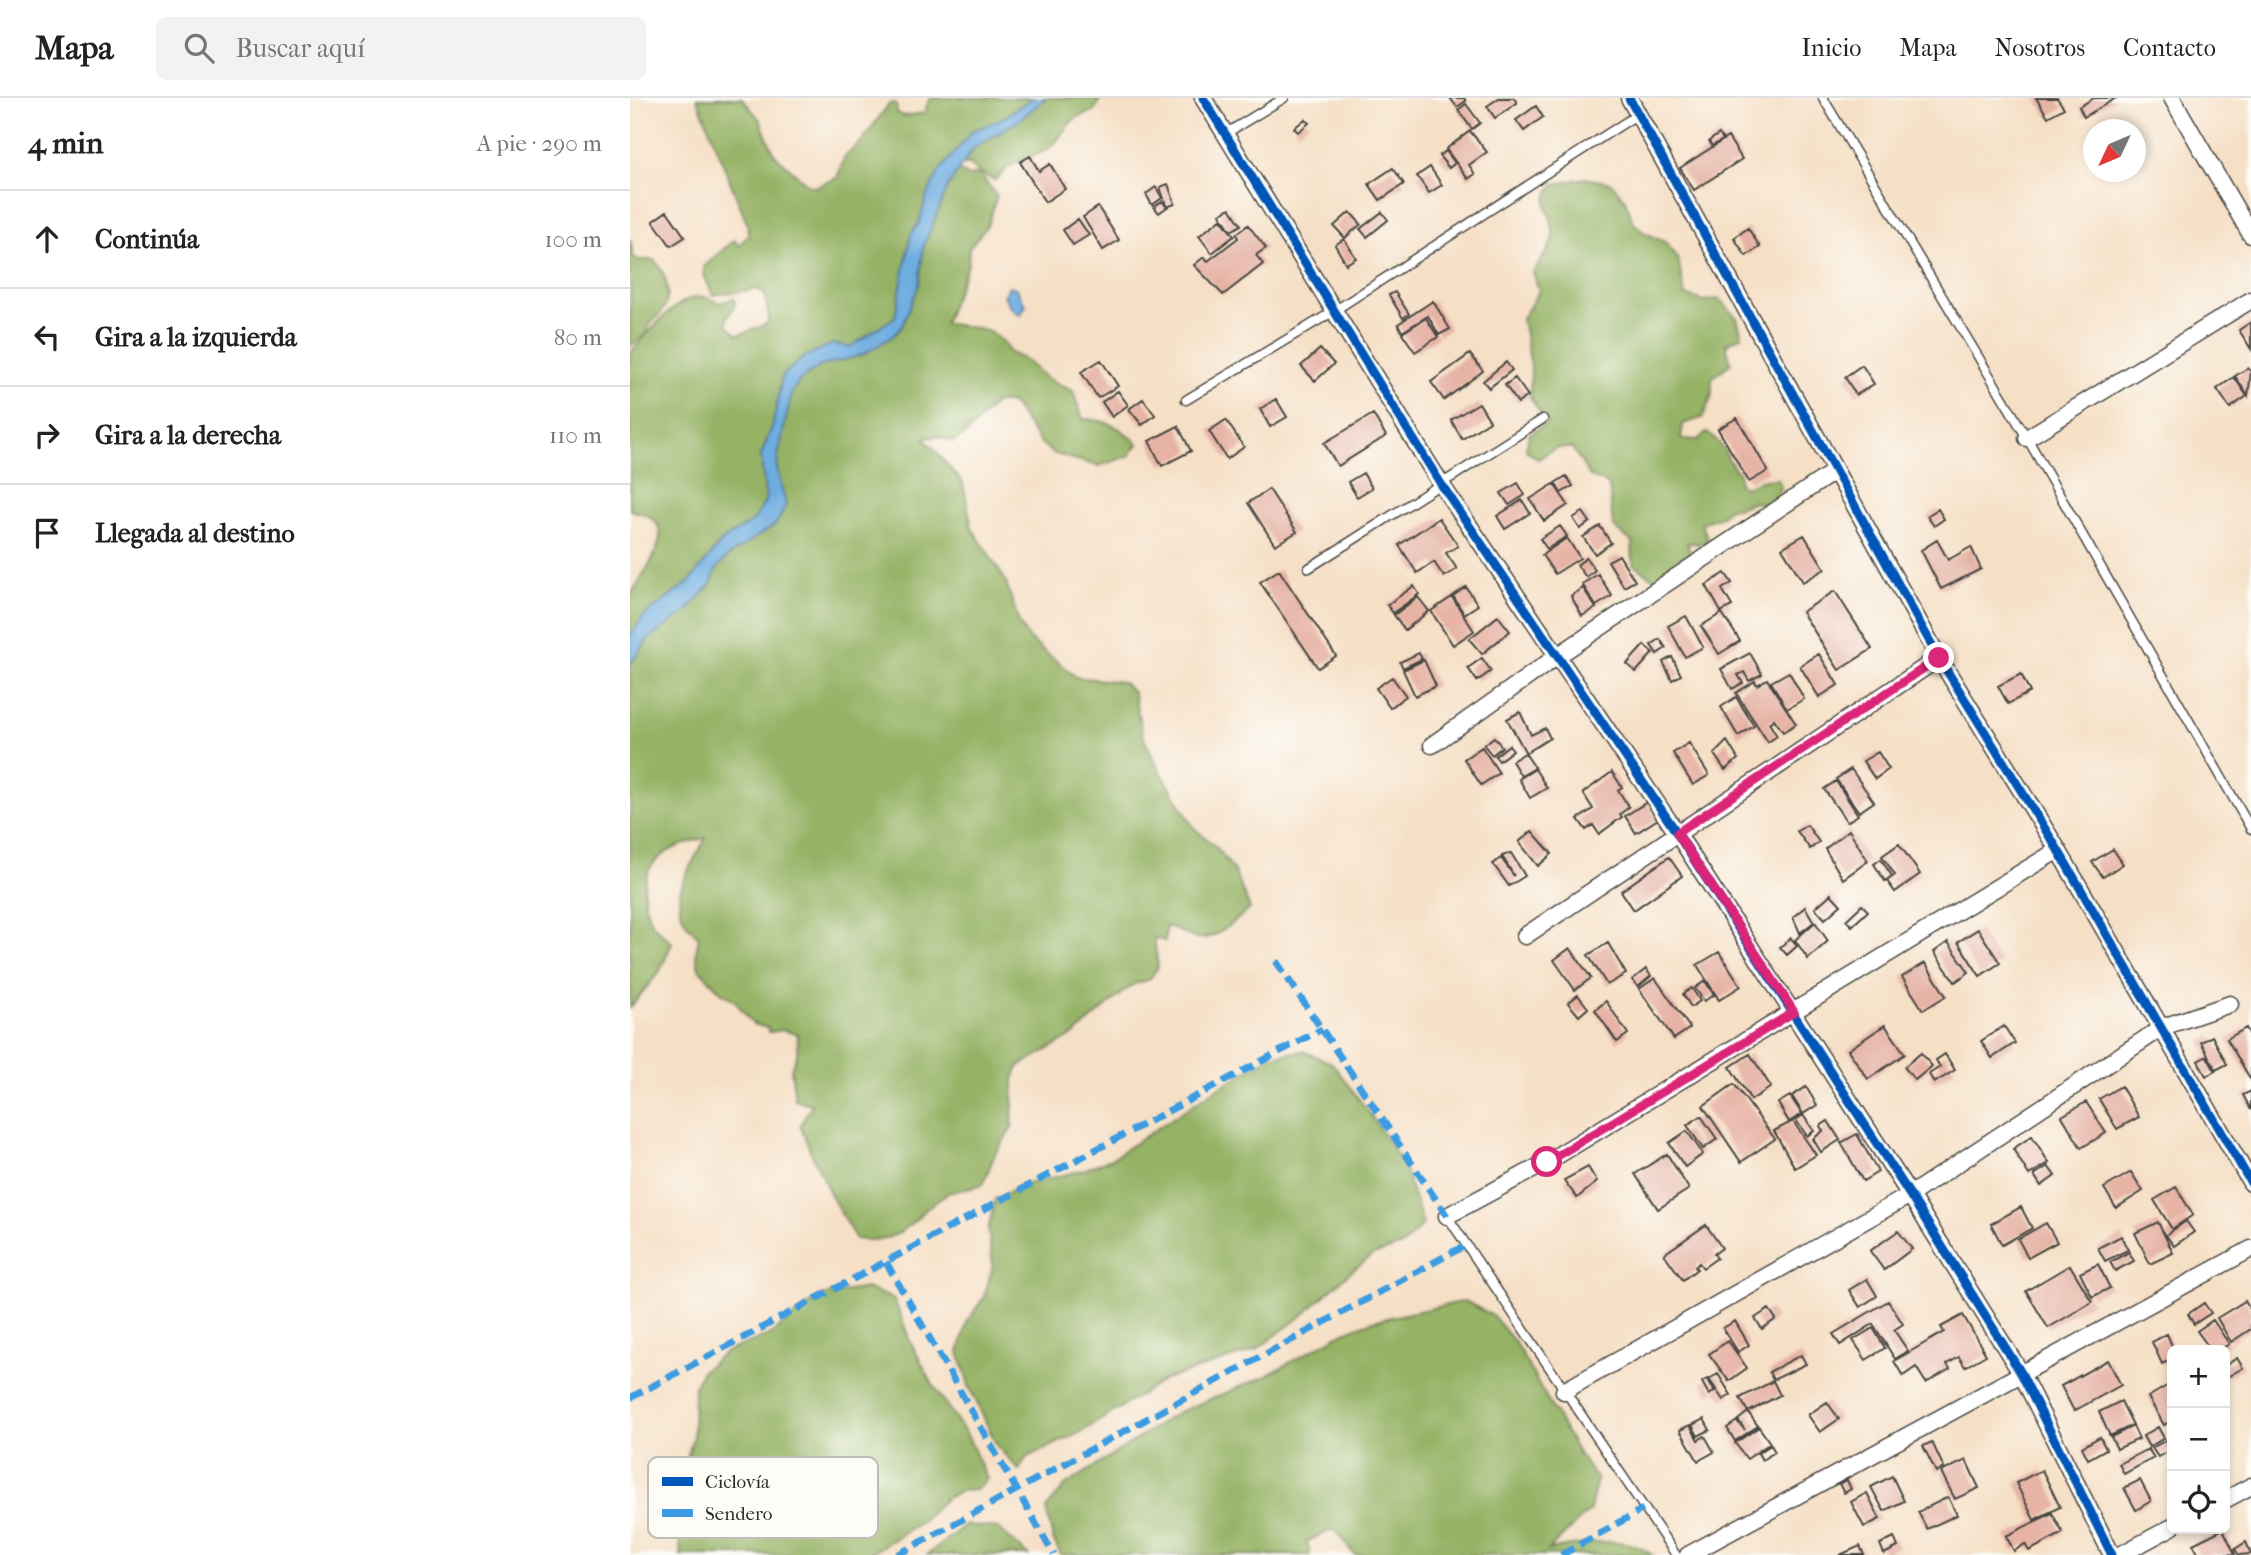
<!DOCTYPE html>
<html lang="es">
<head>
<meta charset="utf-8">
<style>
	body { margin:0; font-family:"IM FELL French Canon",serif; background:#f2f2f2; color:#222 }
	.controls { position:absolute; right:21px; bottom:21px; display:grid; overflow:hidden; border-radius:10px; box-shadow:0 4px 10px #0003 }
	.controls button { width:63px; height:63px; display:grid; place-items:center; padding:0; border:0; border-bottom:2px solid #e0e0e0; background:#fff; color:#222; font:35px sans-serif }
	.compass { position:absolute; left:1453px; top:21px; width:63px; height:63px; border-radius:50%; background:#fff; box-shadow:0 4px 10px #0003; rotate:226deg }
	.stop { position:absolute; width:21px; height:21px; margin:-16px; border:5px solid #db2777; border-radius:50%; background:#fff }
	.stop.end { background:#db2777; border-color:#fff; box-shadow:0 2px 7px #0008 }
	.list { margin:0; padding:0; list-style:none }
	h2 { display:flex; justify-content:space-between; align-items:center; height:91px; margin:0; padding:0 28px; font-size:30px }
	h2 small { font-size:23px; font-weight:400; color:#767676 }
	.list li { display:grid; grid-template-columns:46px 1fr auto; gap:21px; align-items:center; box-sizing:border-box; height:98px; padding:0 28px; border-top:2px solid #e0e0e0 }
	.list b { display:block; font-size:26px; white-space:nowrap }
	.list em { font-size:23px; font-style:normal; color:#767676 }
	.icon { flex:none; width:38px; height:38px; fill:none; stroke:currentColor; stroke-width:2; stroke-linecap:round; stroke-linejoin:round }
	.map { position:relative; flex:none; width:1621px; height:1457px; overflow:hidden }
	header { display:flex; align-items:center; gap:42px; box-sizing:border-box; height:98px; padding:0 35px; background:#fff; border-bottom:2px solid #e0e0e0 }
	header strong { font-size:33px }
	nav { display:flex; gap:38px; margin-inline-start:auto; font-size:24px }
	.search { width:490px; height:63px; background:#f2f2f2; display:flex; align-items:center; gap:18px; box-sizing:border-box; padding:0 24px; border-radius:10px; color:#767676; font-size:26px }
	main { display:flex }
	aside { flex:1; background:#fff }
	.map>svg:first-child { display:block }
	.forest { fill:#95b265; stroke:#606e48; stroke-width:2 }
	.water { fill:#6eade1; stroke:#4c6c86; stroke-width:2 }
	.building { fill:#e6b3a5 }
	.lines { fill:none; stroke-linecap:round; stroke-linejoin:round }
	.service-casing { stroke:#494642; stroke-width:11 }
	.minor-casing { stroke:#494642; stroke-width:19 }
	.service { stroke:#fff; stroke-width:8 }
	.minor { stroke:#fff; stroke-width:16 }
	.quiet { stroke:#3d9ce1; stroke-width:7; stroke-dasharray:14 7; stroke-linecap:butt }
	.cycleway-casing { stroke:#fdfcf7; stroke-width:13 }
	.cycleway { stroke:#0057b8; stroke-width:9 }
	.route { stroke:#db2777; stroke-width:9 }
	.key { fill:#fdfcf7; stroke:#bebdba; stroke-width:2 }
	.key-label { font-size:19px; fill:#2b2b2b }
</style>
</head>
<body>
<header>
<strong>Mapa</strong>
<div class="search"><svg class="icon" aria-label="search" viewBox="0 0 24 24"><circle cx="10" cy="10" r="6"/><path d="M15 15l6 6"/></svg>Buscar aquí</div>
<nav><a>Inicio</a><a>Mapa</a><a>Nosotros</a><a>Contacto</a></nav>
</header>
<main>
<aside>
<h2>4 min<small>A pie · 290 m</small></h2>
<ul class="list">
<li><svg class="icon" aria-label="ahead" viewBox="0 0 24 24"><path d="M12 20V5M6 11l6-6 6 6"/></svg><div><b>Continúa</b></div><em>100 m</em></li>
<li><svg class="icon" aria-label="left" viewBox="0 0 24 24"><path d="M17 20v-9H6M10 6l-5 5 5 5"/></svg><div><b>Gira a la izquierda</b></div><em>80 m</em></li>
<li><svg class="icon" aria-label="right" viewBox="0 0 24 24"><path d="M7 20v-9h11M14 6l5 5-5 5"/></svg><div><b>Gira a la derecha</b></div><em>110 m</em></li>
<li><svg class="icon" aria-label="arrive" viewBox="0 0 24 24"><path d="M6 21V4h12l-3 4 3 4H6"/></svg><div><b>Llegada al destino</b></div></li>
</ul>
</aside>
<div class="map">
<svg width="1621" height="1457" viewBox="0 0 1621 1457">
	<rect width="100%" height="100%" fill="#fdfcf7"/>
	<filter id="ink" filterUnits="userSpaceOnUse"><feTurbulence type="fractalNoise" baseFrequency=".0143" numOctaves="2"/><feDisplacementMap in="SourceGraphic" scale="14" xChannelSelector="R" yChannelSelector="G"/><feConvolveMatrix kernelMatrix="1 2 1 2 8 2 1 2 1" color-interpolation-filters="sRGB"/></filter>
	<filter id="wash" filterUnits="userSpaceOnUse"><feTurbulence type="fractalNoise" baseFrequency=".00686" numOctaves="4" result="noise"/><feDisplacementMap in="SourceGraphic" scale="28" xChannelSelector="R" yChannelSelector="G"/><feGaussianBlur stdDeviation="1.57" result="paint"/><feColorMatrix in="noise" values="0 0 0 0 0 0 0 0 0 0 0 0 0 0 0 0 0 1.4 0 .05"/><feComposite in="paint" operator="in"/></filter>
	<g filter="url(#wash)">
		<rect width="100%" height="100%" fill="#f5dfc5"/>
		<path class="forest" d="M67,0H112L130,22L144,56L178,87L185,89L207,80L215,58L232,43L259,6L266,5L267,15L274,18L294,15L300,0H471L463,15C447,14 437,28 429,40C418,57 392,59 377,70C372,74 370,79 365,82L348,74L340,66H332L326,71L338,78L350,76L367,98L358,126L339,150L338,166L314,225C342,231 363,225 380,255L394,261L417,281L443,293L453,321C476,321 492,330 508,346L499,358L469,368L422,355L409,343L382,305L366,304L335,337L322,344L308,338L294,340L333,385L342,430L375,482L390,527L399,541L446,579L492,584L503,593L513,638L525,664L564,730L586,749L604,773L620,811C604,822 587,843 567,840C558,839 547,831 536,828L535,843L524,840L528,869L519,882L504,886L492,895L444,937L389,968L384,981L382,1030L365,1056L353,1086C341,1092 324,1092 316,1096C281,1117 278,1148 226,1141C204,1106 185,1066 170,1027L182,1006L165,1002L161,971L167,957L168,937L154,932L138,934V930L123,926L104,902L91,894L69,871L66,855L69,839C30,806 58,775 76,740C32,749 0,770 20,822C23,829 36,838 42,845L30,873L0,910V499C12,473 61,423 0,412V255C18,237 47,195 75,199C80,200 84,204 90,205L104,200L105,207L97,220V227L108,237L137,226L139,218L134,195L127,191L83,197L74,177V169L104,142L109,148L118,137V128Z
			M955,80L981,85L995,101L1003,124L1013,134L1035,144L1048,161L1055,197L1074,203L1089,201L1107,220L1112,238L1096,246L1101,265L1082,280V298L1072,320L1053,326L1051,341L1067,342L1077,335C1099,348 1093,361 1109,375V386L1115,389L1132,382L1148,381L1151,388L1147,398L1136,406L1121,404L1109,410H1098L1092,418L1071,425L1078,441L1072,446L1057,445L1062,459L1047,470L1035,471L1032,481H1024L1003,466L1002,444L983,428L979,387L960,378L942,350H926L908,361L896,352L899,336L917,325L900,299L901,268L892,221L909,193L903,174C911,163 924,147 923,133C922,110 907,111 924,86Z
			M0,141L3,158L8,162H24C36,174 43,198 32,213C26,221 18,225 16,236L0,248Z
			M673,953L702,965L738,1013L773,1066L793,1126L773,1147L743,1157L719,1175L674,1216L626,1252L534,1282L453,1333L396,1360L389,1372L367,1348L339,1288L329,1254L337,1224L354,1199L363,1167L358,1132L365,1101L393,1087L453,1072L481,1061L588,990L642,958Z
			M236,1190L264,1201L280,1243L303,1287L338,1339L357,1381L346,1392L330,1393L316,1400L292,1423L238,1457H51L46,1399L63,1339L64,1289L72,1273L95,1254L141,1236L190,1198Z
			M835,1203L863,1218L884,1243L949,1357L967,1381L960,1412L918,1452C952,1447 993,1434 1022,1457H725L704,1431L677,1443L680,1457H431L423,1441L416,1411L436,1387L547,1315L634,1279L714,1234L743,1223Z
			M335,1427L368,1430L398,1457H297Z"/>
		<path class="water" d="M402,0H416L388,23L344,50L318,88L293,150L289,187L272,228L263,238L232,257L191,268L169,283L162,294L148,358L147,371L156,407L146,426L97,459L86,472L81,486L57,513L18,541L0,567V538L14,518L59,484L92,443L124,422L136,402L131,358L143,326L152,278L174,259L202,246L220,249L265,219L281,135L289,125L296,100L308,75L342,33L373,20Z
			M379,188L386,190L396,208L390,217L380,209L374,197Z"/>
		<g id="blocks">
			<path class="building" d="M820,0H834L836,3L827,9Z
				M869,0H884L887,5L865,20L857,8Z
				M1406,0H1427L1434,10L1418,19Z
				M1464,0H1486L1454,19L1449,9Z
				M836,6L850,25L842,31L828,12Z
				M906,8L913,19L894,33L886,22Z
				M675,21L679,25L668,34L664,30Z
				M840,33L857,54L839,67L845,76L838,81L816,51Z
				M1089,36L1093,42L1082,48L1079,43Z
				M1098,39L1112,61L1064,92L1050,70Z
				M816,53L825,65L819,70L809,58Z
				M400,58L409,73L420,66L435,91L415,104L390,64Z
				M800,69L812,87L799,95L787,78Z
				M763,70L774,86L750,102L739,86Z
				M538,86L545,106L537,109L530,89Z
				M526,89L532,100L522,107L516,96Z
				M532,103L537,109L529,115L524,109Z
				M468,109L489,142L473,152L453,119Z
				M600,110L611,127L601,133L590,116Z
				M37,113L55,139L41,148L23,123Z
				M720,114L731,126L715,140L704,128Z
				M752,114L758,122L737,139L730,131Z
				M448,121L459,137L443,147L433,132Z
				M591,121L604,138L582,155L569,138Z
				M618,127L636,150L626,157L633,166L593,197L564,167L574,159L578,163L608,140L606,136Z
				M1118,130L1130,149L1116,158L1104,140Z
				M714,141L726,160L716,166L705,147Z
				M765,194L779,216L773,220L759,197Z
				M803,203L820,231L809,237L798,218L772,234L768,226Z
				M796,220L808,239L785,254L772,235Z
				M1621,224V251L1609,232Z
				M690,251L704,266L685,283L671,268Z
				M840,256L853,273L814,302L801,284Z
				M471,262L488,288L468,300L451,274Z
				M876,264L882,272L859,290L853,283Z
				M1232,267L1244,286L1226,297L1215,279Z
				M1618,270L1621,274L1618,298L1605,278Z
				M1604,279L1617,298L1600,310L1587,291Z
				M885,280L898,298L888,305L875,287Z
				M488,293L498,307L482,319L472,304Z
				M513,301L525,317L512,327L499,311Z
				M646,301L657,319L640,329L630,311Z
				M849,305L860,323L832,341L821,322Z
				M743,316L756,338L708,368L694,345Z
				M1107,320L1138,373L1119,384L1088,331Z
				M596,322L614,349L597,361L579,333Z
				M548,328L561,353L532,368L519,343Z
				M733,375L742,390L727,399L718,384Z
				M936,378L943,388L931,395L925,385Z
				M888,385L895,397L879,407L871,395Z
				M924,386L938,407L914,423L900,401Z
				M639,391L667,434L645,447L618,405Z
				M892,402L900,415L875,431L867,418Z
				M1308,411L1314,421L1304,428L1297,418Z
				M953,414L960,424L950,431L943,420Z
				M809,420L828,448L816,455L827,471L814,479L804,464L787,475L769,447Z
				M930,428L937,438L917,451L910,441Z
				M970,428L981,445L965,456L953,439Z
				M1174,437L1195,471L1173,484L1152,450Z
				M937,440L950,460L925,476L912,457Z
				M1307,442L1318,462L1341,449L1351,471L1311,491L1291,452Z
				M989,457L1005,483L994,489L978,463Z
				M956,460L965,472L956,479L947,467Z
				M649,472L706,558L688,570L630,484Z
				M1095,475L1102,485L1092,491L1102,508L1091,514L1076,487Z
				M968,476L982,498L966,508L952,486Z
				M784,488L789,496L763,515L757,507Z
				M836,489L848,507L834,516L823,498Z
				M953,490L966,510L952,518L941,498Z
				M1205,493L1242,551L1209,572L1172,514Z
				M788,499L799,513L775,532L764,517Z
				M822,499L844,533L823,547L801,513Z
				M1092,515L1110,543L1089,556L1071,528Z
				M868,518L880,533L852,556L839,541Z
				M1056,518L1073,549L1055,559L1038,528Z
				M1030,541L1036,550L1027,556L1021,547Z
				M1014,547L1023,555L1006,574L997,566Z
				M789,555L792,561L773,570L770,564Z
				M1120,555L1132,576L1119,583L1114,574L1108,577L1113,585L1102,591L1091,571Z
				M1189,556L1208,587L1189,599L1170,568Z
				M1042,559L1051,577L1042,582L1033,564Z
				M852,560L861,573L847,583L838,570Z
				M794,562L806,588L785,598L773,572Z
				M1159,574L1174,601L1157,611L1141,584Z
				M1391,576L1400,594L1378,606L1368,588Z
				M762,579L776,598L760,610L746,590Z
				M1137,581L1166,626L1153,634L1144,621L1139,625L1147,638L1138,644L1106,595L1125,583L1127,587Z
				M1106,599L1124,628L1108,638L1091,609Z
				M890,614L901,637L915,630L920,640L896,655L877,621Z
				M864,639L872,649L862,657L854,647Z
				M1097,643L1108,661L1095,672L1084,656Z
				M1059,645L1079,677L1063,687L1043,655Z
				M879,647L883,652L869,663L865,658Z
				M852,649L869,675L851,687L834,661Z
				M1248,654L1259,671L1245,681L1233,663Z
				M895,655L905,670L891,678L882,663Z
				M905,671L917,690L900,700L889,681Z
				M1221,671L1244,704L1229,714L1206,681Z
				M982,674L992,689L988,692L999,709L990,716L992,719L969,736L963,727L956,732L948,721L963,711L953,695Z
				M1206,683L1228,717L1217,724L1194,691Z
				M1017,704L1028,721L1006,735L995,718Z
				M1177,727L1189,744L1180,751L1167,733Z
				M1219,732L1238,763L1213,781L1195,751Z
				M902,733L922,756L908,768L889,744Z
				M1269,746L1290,776L1265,794L1257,783L1265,777L1252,758Z
				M1483,751L1493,766L1473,779L1462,764Z
				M881,755L895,778L879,788L863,766L871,760L884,778L872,758Z
				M1039,759L1052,778L1004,812L991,793Z
				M1251,761L1262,778L1255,783L1244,766Z
				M1201,796L1211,807L1195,821L1185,810Z
				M1232,807L1238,813L1222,828L1216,822Z
				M1175,809L1184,824L1170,835L1163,819Z
				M1185,824L1198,843L1178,861L1165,842Z
				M1348,831L1370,865L1350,878L1328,844Z
				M1161,840L1167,848L1157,857L1150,849Z
				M1318,844L1339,874L1325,884L1304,854Z
				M978,845L996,876L977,887L958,857Z
				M940,850L961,880L945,892L924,862Z
				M1089,854L1111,888L1089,902L1067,867Z
				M1295,865L1316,898L1293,912L1272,879Z
				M1016,871L1021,878L1008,889L1002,882Z
				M1025,880L1060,930L1044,941L1009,891Z
				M1075,883L1084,897L1074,903L1065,890Z
				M1062,890L1070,903L1061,909L1053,896Z
				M948,897L958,910L949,918L938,905Z
				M976,903L998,936L987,944L965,912Z
				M1255,927L1275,956L1238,981L1218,952Z
				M1374,928L1385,945L1362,960L1351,943Z
				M1616,930L1621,939V982L1597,941Z
				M1582,938L1597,966L1586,972L1571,944Z
				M1291,955L1302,968L1285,982L1274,969Z
				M1120,956L1141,989L1121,1002L1100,969Z
				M1315,956L1325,972L1304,985L1299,976L1310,969L1306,962Z
				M1577,958L1585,973L1576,978L1568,963Z
				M1104,986L1145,1041L1111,1064L1073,1008Z
				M1491,988L1509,1019L1487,1031L1469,1001Z
				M1176,989L1187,1007L1173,1016L1162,998Z
				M1621,993V1012L1613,997Z
				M1160,998L1172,1016L1159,1024L1148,1005Z
				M1456,1004L1476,1035L1451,1050L1432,1018Z
				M1173,1017L1184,1033L1177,1038L1166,1022Z
				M1071,1018L1087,1041L1073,1051L1057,1027Z
				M1163,1023L1186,1057L1165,1070L1144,1033Z
				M1198,1023L1210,1042L1191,1054L1183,1041L1193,1033L1190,1028Z
				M1057,1033L1073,1056L1055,1069L1039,1045Z
				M1227,1036L1248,1074L1233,1083L1211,1045Z
				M1402,1038L1419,1065L1399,1077L1383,1051Z
				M1037,1056L1059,1091L1028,1111L1005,1076Z
				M1418,1068L1425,1078L1411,1088L1404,1077Z
				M958,1069L967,1084L947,1100L934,1082Z
				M1501,1074L1513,1093L1486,1110L1474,1090Z
				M1546,1089L1563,1117L1542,1131L1524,1102Z
				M1391,1109L1402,1130L1372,1147L1361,1126Z
				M1556,1123L1564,1134L1544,1148L1536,1137Z
				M1528,1124L1543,1155L1520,1166L1505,1135Z
				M1416,1125L1427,1144L1398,1160L1388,1141Z
				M1076,1127L1092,1150L1084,1156L1087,1160L1073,1170L1069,1165L1065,1169L1067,1171L1053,1182L1034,1156Z
				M1268,1133L1282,1151L1254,1172L1240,1153Z
				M1491,1138L1498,1152L1475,1163L1468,1150Z
				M1499,1154L1504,1163L1485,1173L1480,1164Z
				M1468,1166L1480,1190L1462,1199L1450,1175Z
				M1440,1167L1462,1204L1418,1230L1396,1193Z
				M1237,1181L1247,1198L1230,1209L1219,1192Z
				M1258,1203L1273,1226L1264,1232L1278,1253L1265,1261L1243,1226L1210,1247L1203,1236Z
				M1615,1203L1621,1213V1231L1601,1244L1587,1220Z
				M1574,1205L1581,1215L1564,1226L1558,1216Z
				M1139,1211L1146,1221L1132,1231L1125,1220Z
				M1333,1217L1356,1257L1335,1269L1329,1259L1317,1266L1320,1271L1296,1285L1286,1269L1273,1278L1264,1263L1314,1234L1311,1229Z
				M1583,1222L1599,1246L1590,1252H1581L1567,1233Z
				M1105,1223L1119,1247L1108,1254L1093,1230Z
				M1243,1230L1255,1250L1236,1262L1223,1242Z
				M1537,1236L1544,1252L1542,1261L1532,1266L1522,1244Z
				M1098,1243L1117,1270L1099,1283L1079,1256Z
				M1171,1257L1176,1266L1143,1282L1139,1274Z
				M1607,1260L1613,1270L1595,1280V1268Z
				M1478,1262L1491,1287L1444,1313L1431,1288Z
				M1088,1276L1101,1297L1093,1302L1079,1281Z
				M1077,1281L1085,1293L1079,1297L1072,1284Z
				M1143,1283L1150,1297L1118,1314L1128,1328L1105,1343L1097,1330L1107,1323L1115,1332L1108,1322L1118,1314L1110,1300Z
				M1542,1285V1322L1534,1327L1518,1299Z
				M1491,1303L1503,1327L1480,1338L1469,1314Z
				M1197,1304L1209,1321L1190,1334L1178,1317Z
				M1074,1321L1080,1332L1068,1338L1062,1327Z
				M1060,1327L1068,1342L1075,1338L1084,1354L1068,1363L1050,1332Z
				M1503,1328L1509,1341L1487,1351L1481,1339Z
				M1129,1329L1140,1345L1117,1361L1105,1345Z
				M1528,1329L1534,1340L1519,1349L1513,1338Z
				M1470,1339L1476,1351L1458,1361L1452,1349Z
				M1536,1342L1542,1351L1528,1359L1522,1350Z
				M1302,1344L1314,1370L1306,1374L1293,1348Z
				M1141,1347L1145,1354L1132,1362L1128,1355Z
				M1518,1351L1524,1360L1494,1376L1489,1366Z
				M1336,1362L1349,1390L1325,1401L1311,1374Z
				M1412,1372L1430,1409L1404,1422L1386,1385Z
				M1262,1378L1274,1403L1254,1413L1241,1389Z
				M1217,1382L1221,1391L1214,1395L1209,1386Z
				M1510,1382L1521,1403L1506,1412L1494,1390Z
				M1237,1395L1250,1421L1234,1429L1221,1404Z
				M1318,1399L1327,1417L1297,1431L1288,1414Z
				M1422,1415L1433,1435L1399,1453L1395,1446L1384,1453L1376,1438Z
				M1593,1431L1605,1456L1569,1457L1563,1446Z
				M1264,1439L1268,1449L1254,1456L1250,1446Z
				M1616,1444L1621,1456L1609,1457L1605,1451Z
				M1230,1448L1234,1457H1210Z"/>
		</g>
	</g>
	<g filter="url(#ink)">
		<use href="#blocks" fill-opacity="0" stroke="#494642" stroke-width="2"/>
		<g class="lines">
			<g class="service-casing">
				<path id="service" d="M1193,0L1397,340L1621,731
					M595,36L654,0
					M556,302L704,213L1008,16
					M679,470L913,321
					M817,1118L1046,1457"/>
			</g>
			<g class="minor-casing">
				<path id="minor" d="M573,0L811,386L1047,735L1280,1097L1391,1275L1482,1457
					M999,0L1309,560L1428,752L1621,1085
					M1542,0L1621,137
					M1397,340L1621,202
					M802,647L926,559L1205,373
					M895,838L1309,560
					M817,1118L917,1064L1428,752
					M934,1293L1280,1097L1533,929L1600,906
					M1595,1402L1621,1388
					M1058,1457L1621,1151
					M1490,1457L1542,1429"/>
			</g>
			<use href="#service" class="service"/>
			<use href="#minor" class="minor"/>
			<path class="quiet" d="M646,863L817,1118
				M256,1164L424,1457
				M0,1300L692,931
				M267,1457L836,1147
				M931,1457L1013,1411"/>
			<g class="cycleway-casing">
				<path id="cycleway" d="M573,0L811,386L1047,735L1280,1097L1391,1275L1482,1457
					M999,0L1309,560L1428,752L1621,1085"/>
			</g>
			<use href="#cycleway" class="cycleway"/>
		</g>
	</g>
	<g class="lines" filter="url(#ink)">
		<path class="route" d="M917,1064L1164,914L1047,735L1309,560"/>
	</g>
	<rect x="18" y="1359" width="230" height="81" rx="10" class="key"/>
	<rect x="32" y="1379" width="31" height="9" fill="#0057b8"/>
	<rect x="32" y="1411" width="31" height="8" fill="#3d9ce1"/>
	<g class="key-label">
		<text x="75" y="1390">Ciclovía</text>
		<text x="75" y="1422">Sendero</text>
	</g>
</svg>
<div class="controls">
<button>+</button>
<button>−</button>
<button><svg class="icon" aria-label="locate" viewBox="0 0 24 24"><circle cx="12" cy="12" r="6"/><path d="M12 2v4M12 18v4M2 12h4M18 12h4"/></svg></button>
</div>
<svg class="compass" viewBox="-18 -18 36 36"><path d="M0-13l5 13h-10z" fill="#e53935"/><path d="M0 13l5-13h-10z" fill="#767676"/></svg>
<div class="stop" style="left:917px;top:1064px"></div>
<div class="stop end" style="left:1309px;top:560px"></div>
</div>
</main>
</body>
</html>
